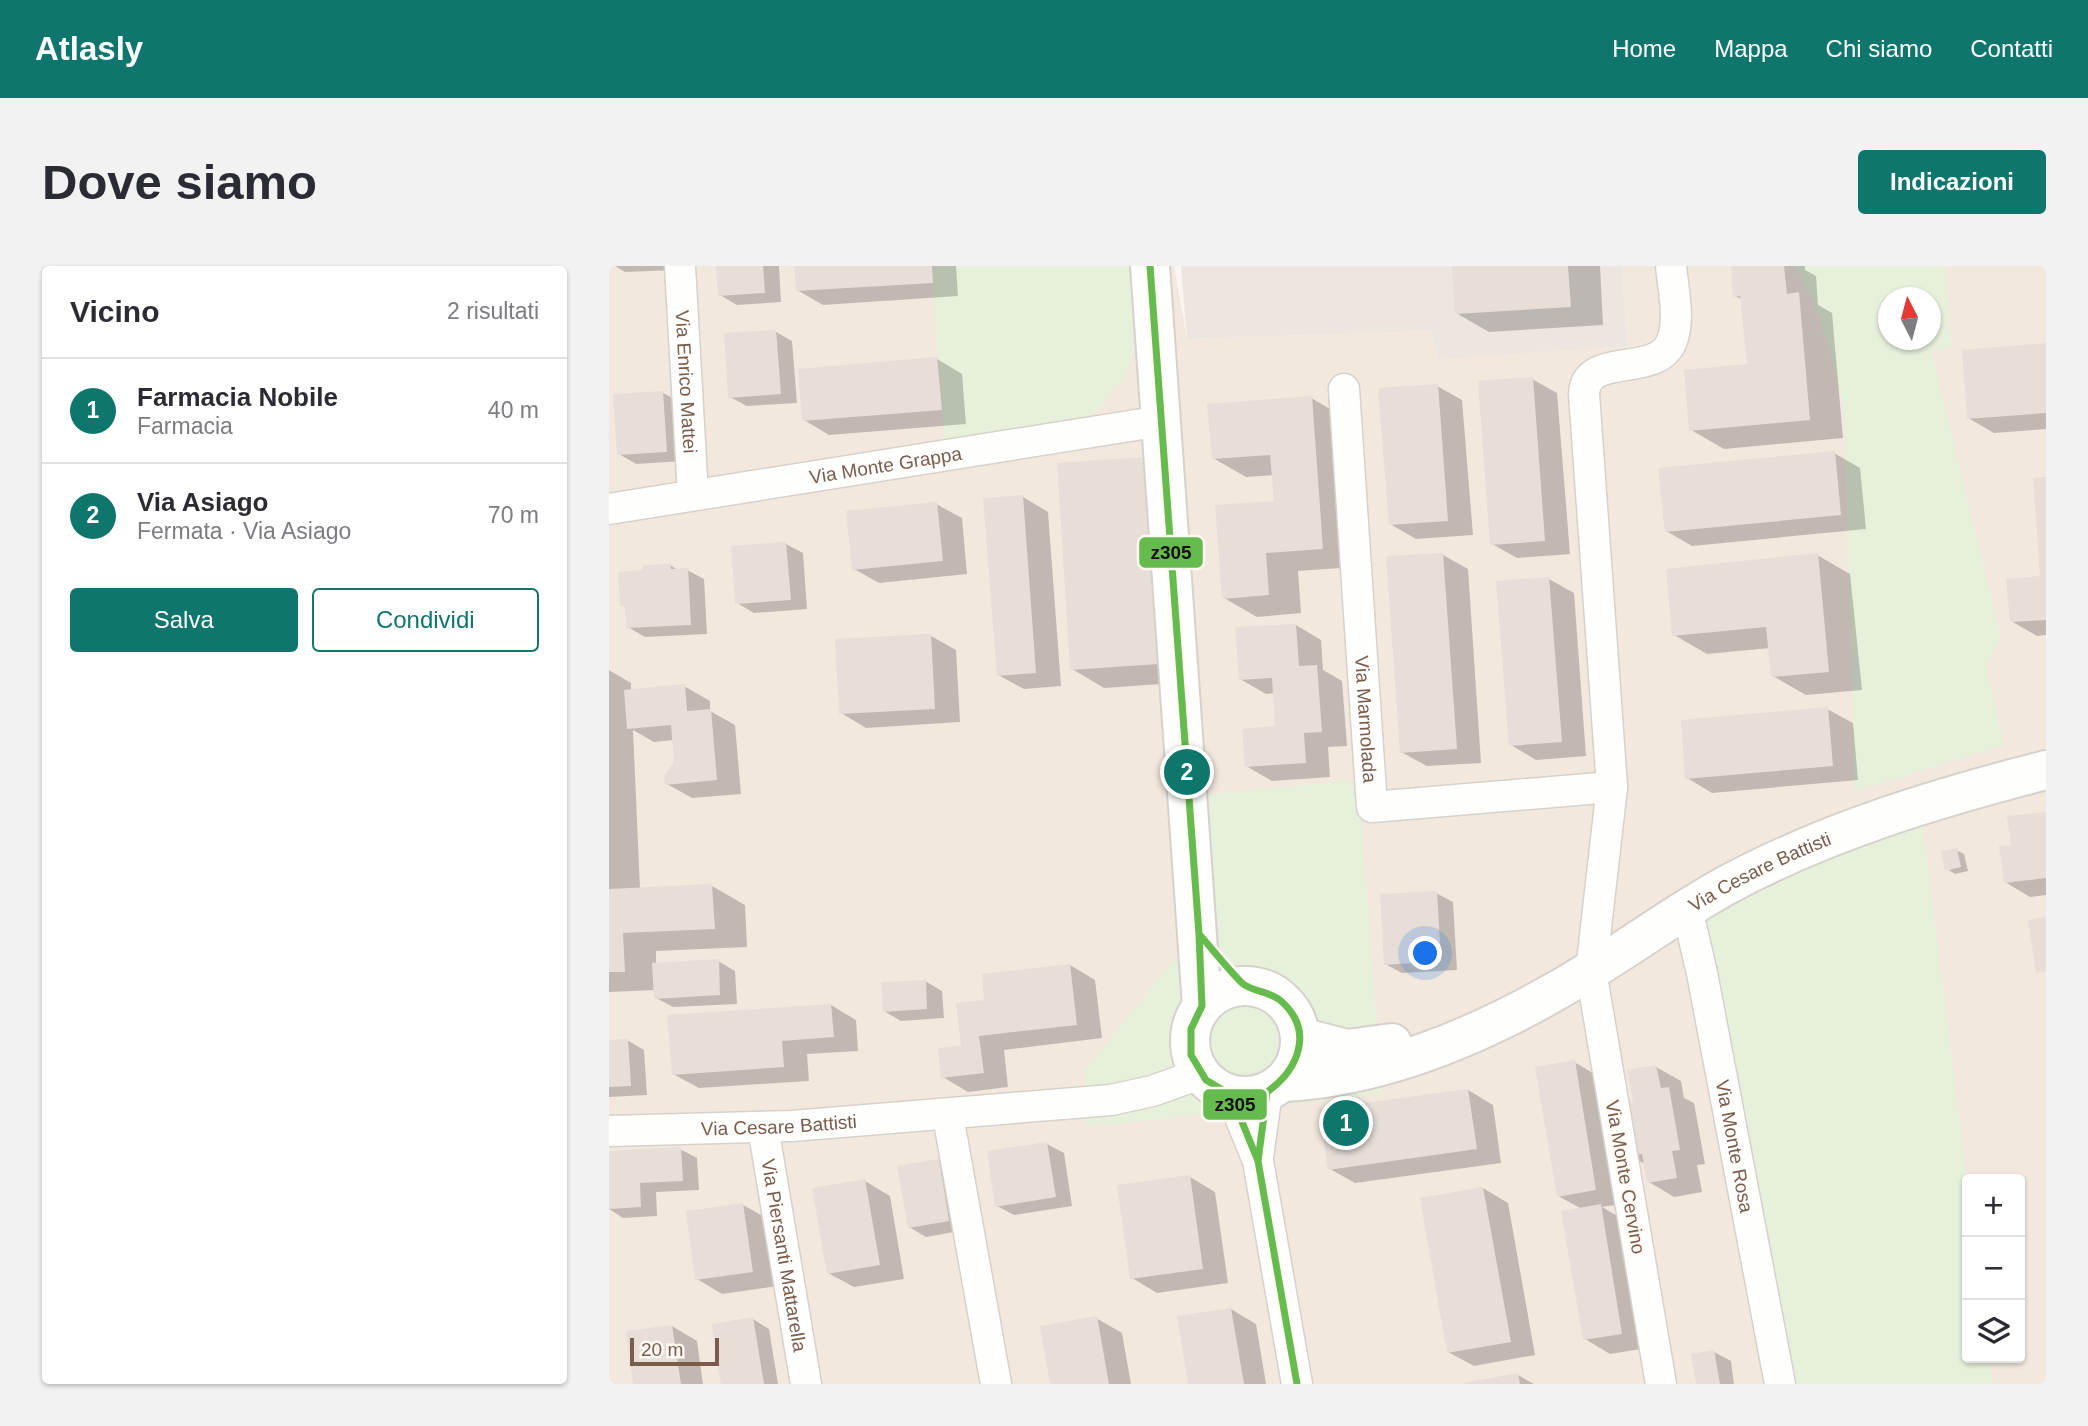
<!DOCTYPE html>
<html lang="it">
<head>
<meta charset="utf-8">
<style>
	body { margin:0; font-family:Arial,sans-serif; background:#f2f2f3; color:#2b2b33 }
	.controls { position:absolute; right:21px; bottom:21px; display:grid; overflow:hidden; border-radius:7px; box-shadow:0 2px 5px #0004 }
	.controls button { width:63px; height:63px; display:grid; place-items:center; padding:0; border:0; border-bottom:2px solid #e1e1e2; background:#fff; color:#2b2b33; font:35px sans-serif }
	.compass { position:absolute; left:1269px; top:21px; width:63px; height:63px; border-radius:50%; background:#fff; box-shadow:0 2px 5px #0004; rotate:354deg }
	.scale { position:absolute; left:21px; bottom:18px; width:89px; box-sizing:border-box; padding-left:7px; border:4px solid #7a5c4d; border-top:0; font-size:19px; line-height:24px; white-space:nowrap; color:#7a5c4d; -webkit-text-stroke:5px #fffaf3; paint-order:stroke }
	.you { position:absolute; left:817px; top:688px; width:24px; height:24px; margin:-18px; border:5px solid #fff; border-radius:50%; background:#1a73e8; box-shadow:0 0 0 10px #1a73e833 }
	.badge { display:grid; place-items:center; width:46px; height:46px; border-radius:50%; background:#0f766e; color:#fff; font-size:23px; font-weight:700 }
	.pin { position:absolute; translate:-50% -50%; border:4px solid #fff; box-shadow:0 2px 7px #0006 }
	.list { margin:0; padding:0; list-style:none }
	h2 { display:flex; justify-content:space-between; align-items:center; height:91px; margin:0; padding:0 28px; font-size:30px }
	h2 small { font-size:23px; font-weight:400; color:#7c7c81 }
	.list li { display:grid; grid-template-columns:46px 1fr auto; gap:21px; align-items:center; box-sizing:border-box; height:105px; padding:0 28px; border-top:2px solid #e1e1e2 }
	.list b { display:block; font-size:26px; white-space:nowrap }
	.list p { margin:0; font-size:23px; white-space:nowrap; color:#7c7c81 }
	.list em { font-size:23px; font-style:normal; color:#7c7c81 }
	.actions { display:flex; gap:14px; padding:21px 28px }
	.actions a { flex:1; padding:16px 0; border:2px solid #0f766e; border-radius:7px; text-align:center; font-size:24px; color:#0f766e }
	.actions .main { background:#0f766e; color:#fff }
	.icon { flex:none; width:38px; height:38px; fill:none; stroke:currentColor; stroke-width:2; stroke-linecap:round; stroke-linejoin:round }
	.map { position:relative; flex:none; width:1437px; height:1118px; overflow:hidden; border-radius:7px }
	header { display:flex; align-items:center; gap:42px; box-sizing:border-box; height:98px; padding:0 35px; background:#0f766e; color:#fff }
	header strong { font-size:33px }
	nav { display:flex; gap:38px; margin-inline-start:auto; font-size:24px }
	.intro { display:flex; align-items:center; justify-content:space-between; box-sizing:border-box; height:168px; padding:0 42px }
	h1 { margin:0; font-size:49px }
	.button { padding:18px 32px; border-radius:7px; background:#0f766e; color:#fff; font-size:24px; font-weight:700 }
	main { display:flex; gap:42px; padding:0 42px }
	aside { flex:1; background:#fff; border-radius:7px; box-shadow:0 2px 5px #0004 }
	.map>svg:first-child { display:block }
	.residential { fill:#f2e8de; fill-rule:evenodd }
	.industrial { fill:#ede5e0 }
	.green { fill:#e7f0db; fill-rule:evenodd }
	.shadow { fill:#0003 }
	.building { fill:#e6ded7 }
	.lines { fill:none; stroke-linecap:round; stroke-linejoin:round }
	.minor-casing { stroke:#d7d1cb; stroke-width:33 }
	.tertiary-casing { stroke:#d7d1cb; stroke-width:42 }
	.minor { stroke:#fefefd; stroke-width:30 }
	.tertiary { stroke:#fefefd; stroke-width:38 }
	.bus-1-casing { stroke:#fffaf3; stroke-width:12 }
	.bus-1 { stroke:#65bb4d; stroke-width:7 }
	.labels { text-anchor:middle; stroke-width:5; stroke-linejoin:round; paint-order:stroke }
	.street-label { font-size:19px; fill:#7a5c4d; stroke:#fffaf3 }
	.line-badge { stroke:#fffaf3; stroke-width:2.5 }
	.pale-badge-label { font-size:19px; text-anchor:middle; font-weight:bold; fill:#111 }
</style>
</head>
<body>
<header>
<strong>Atlasly</strong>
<nav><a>Home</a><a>Mappa</a><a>Chi siamo</a><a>Contatti</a></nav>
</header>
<div class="intro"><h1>Dove siamo</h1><a class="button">Indicazioni</a></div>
<main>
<aside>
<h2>Vicino<small>2 risultati</small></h2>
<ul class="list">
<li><span class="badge">1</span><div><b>Farmacia Nobile</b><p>Farmacia</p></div><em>40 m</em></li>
<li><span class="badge">2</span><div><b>Via Asiago</b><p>Fermata · Via Asiago</p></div><em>70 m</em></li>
</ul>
<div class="actions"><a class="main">Salva</a><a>Condividi</a></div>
</aside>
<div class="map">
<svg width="1437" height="1118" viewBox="0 0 1437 1118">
	<rect width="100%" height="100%" fill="#f9f5f0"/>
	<path class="residential" d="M0,0H565L578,73L826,65L1018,80L1013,0H1437V1118H0ZM1280,32H1322V74H1280ZM1358,913H1411V1092H1358Z"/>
	<path class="industrial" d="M572,0H1013L1018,80L830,93L822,65L578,73Z"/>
	<path class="green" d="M322,0H524L530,71L514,114L489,144L463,158L336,178Z
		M1186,0H1336L1343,82L1322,84L1392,372L1377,399L1395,479L1246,525L1235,144C1224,94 1212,44 1186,0ZM1280,32H1322V74H1280Z
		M749,514L773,828L478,861L476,804L568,690L588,647L580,530Z
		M1314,560L1358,917V1092H1380L1383,1118H1174L1092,649L1169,611Z"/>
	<path class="shadow" d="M6,0H67L68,4L16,6Z
		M109,0H170L172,36L128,39L111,29Z
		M187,0H347L349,30L214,39L188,24Z
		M845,0H991L994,59L880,66L847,47Z
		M1124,0H1196V4L1207,10L1209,39L1223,47L1234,172L1115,183L1082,164L1139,100L1134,34L1126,30Z
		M167,66L183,75L188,137L138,140L121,131Z
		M1437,79V163L1385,167L1359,152Z
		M328,93L353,108L357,158L220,169L195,154Z
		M923,113L948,127L961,288L908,292L883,278Z
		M828,120L853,134L864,269L807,273L781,258Z
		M54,127L71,136L74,195L27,198L10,188Z
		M702,132L735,151L746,301L689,305L692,347L648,351L615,332L667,236L665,209L637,211L604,192Z
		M1225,187L1251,202L1257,263L1083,280L1057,265Z
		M536,193L582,416L495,422L463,403Z
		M1437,213V369L1428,370L1402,355L1433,312Z
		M414,231L439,246L452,420L415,423L389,409Z
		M327,238L353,252L358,308L270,317L245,303Z
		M177,278L194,287L198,343L145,347L128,337Z
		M834,289L859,303L872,497L818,500L792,486Z
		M1208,289L1241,308L1253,424L1197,429L1164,410L1161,382L1098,388L1065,369Z
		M61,299L69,304H78L95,313L98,368L36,371L19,361L18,342L13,339L36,306Z
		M940,313L965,327L977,490L927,494L902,479Z
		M687,359L712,374L714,404L733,415L738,480L719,481L721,511L663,515L637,500L668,462L666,427L657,428L631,413Z
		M322,370L347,384L351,456L257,462L232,447Z
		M0,404L22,417V425L75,420L101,435V445L126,459L132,528L83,532L58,518L67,497L65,474L45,476L24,464L31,623L103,620L136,639L138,681L47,685V698L109,695L126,705L128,738L64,741L47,732L46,724L0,726Z
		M1218,443L1244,457L1249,514L1103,527L1078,512Z
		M1437,547V629L1421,631L1396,616L1404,581Z
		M1347,584L1355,588L1359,605L1346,608L1338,603Z
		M827,627L844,636L848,704L793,707L776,698Z
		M461,699L486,714L493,772L395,784L399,821L359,826L334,811L354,781L377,735Z
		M316,715L333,725L335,752L292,755L275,745Z
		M222,739L247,754L249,785L198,788L200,815L90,822L64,808Z
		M18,774L35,784L38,829L0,831V776Z
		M965,796L991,811L1012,938L993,941L1017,955L1038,1082L1001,1088L976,1073L973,943L949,930Z
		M1047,801L1072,815L1075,832L1085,837L1096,898L1088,899L1093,926L1065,931L1040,916L1036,898L1020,889L1026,837Z
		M859,824L884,839L892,897L746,917L721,903Z
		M438,878L455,887L463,940L405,949L388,940Z
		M71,883L88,892L90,924L47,926L48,950L14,952L0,943V887Z
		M329,895L346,905L356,964L317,971L300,961Z
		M581,911L606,926L619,1017L548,1027L523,1012Z
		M256,915L281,930L295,1013L245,1021L219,1007Z
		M874,922L899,937L926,1089L865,1100L839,1086Z
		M134,939L159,953L169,1020L113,1028L88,1013Z
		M622,1043L647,1058L657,1118H581Z
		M487,1052L513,1067L522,1118H442Z
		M144,1053L160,1063L169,1118H114Z
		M63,1060L88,1075L94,1118H26Z
		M1105,1086L1122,1095L1125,1118H1089Z
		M909,1109L925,1118H856Z"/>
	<path class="building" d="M107,0H154L156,27L109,30Z
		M185,0H323L324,17L187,25Z
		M843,0H959L962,41L846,48Z
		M1122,0H1175L1178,28L1190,26L1201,154L1080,165L1075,104L1138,98L1131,30L1124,31Z
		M167,64L172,128L119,132L115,67Z
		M1437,77V147L1358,153L1353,84Z
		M328,91L333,144L193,155L189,103Z
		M924,111L936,275L881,279L869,115Z
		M829,118L839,255L780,259L769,122Z
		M54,125L58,186L8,189L4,128Z
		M703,130L714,283L657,287L660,329L613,333L606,239L665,235L661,189L603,193L598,138Z
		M1226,185L1232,249L1056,266L1049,202Z
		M536,191L550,398L461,404L448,197Z
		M1437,211V354L1401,356L1397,313L1431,310L1424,212Z
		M414,229L427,407L388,410L374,232Z
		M328,236L334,295L243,304L237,245Z
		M177,276L182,334L126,338L122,280Z
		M834,287L848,483L791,487L777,290Z
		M1209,287L1220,406L1162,411L1157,361L1063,370L1057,303Z
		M62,298V303L79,302L82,359L17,362L16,340H11L9,306L34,304V299Z
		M940,311L953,476L900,480L887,315Z
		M687,358L690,400L708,399L713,466L695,467L697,497L636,501L633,463L666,460L663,412L630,414L626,361Z
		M322,368L326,443L230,448L226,373Z
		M76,418L78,445L102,443L108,514L56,519L55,510L65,496L62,459L18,463L15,424Z
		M1219,441L1224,500L1076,513L1072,454Z
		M1437,546V612L1395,617L1390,580L1402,579L1398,550Z
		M1348,582L1352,601L1336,605L1332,585Z
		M103,618L106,663L14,667L16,706H0V623Z
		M828,625L832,695L775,699L771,628Z
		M1437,651V705L1427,707L1419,654Z
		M110,693L111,729L45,733L43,697Z
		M461,698L468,759L370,770L375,807L332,812L329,782L352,780L347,737L375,734L373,708Z
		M317,714L318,743L274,746L272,716Z
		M222,738L225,771L173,775L175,801L63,809L58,749Z
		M19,773L22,820L0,821V774Z
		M966,794L987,924L948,931L926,801Z
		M1047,799L1052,822L1060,821L1071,884L1063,885L1068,912L1038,917L1033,888L1019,890L1009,839L1024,836L1018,804Z
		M859,823L868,883L719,904L710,843Z
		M438,876L447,931L386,941L378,885Z
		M72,881L74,915L31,917L32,941L0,943V885Z
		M330,893L340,955L299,962L288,900Z
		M581,909L594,1003L521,1013L508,919Z
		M256,913L271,999L218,1008L203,922Z
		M874,921L902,1076L838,1087L811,932Z
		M134,937L144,1006L86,1014L77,945Z
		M992,938L1013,1068L974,1074L952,945Z
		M622,1042L635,1118H579L568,1050Z
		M488,1050L500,1118H441L431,1060Z
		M144,1051L155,1118H112L103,1058Z
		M63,1059L72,1118H24L17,1065Z
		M1105,1084L1111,1118H1087L1082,1088Z
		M909,1107L911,1118H854V1117Z"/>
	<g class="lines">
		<g class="minor-casing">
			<g id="minor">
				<path id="s1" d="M71,0L84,229"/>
				<path id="s2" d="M735,123L763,541L1003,521"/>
				<path id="s3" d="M0,243L552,155"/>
				<path id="s4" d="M1078,643L1093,707L1171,1118"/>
				<path d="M622,829L649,895L688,1118"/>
				<path d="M339,850L387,1118"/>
				<path id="s5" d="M154,861L197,1118"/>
				<path id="s6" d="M0,865L183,860L502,834L543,825L591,808"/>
				<path d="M649,891L658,826"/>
				<path d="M1052,1118L982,705L1003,521L975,128C977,85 1046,112 1062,77C1072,55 1064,23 1062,0"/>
			</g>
		</g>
		<g class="tertiary-casing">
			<g id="tertiary">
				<path d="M541,0L593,740"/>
				<circle cx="636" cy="775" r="55"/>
				<path d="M691,771L738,783L783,777"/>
				<path id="s7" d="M673,816C783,811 891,761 984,703C1029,676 1072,644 1118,619C1218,565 1328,532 1437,504"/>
			</g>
		</g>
		<use href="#minor" class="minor"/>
		<use href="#tertiary" class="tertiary"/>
		<g class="bus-1-casing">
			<path id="bus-1" d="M541,0L590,668L593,740L582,763V789L597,814L622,829L649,895L688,1118
				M590,668C604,684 618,702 633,717C643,726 661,725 672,735C706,765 689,804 658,826L649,895"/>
		</g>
		<use href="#bus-1" class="bus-1"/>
	</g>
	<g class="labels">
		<g class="street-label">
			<text dy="7" stroke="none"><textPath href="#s1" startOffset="116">Via Enrico Mattei</textPath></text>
			<text dy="7" stroke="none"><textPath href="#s3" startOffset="280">Via Monte Grappa</textPath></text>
			<text dy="7" stroke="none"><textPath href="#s2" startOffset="331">Via Marmolada</textPath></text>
			<text dy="7" stroke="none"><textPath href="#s7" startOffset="528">Via Cesare Battisti</textPath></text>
			<text dy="7" stroke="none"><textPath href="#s6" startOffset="170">Via Cesare Battisti</textPath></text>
			<text dy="7" stroke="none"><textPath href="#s4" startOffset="242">Via Monte Rosa</textPath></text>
			<text transform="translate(1017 911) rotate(80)" y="7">Via Monte Cervino</text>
			<text dy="7" stroke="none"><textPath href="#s5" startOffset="130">Via Piersanti Mattarella</textPath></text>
		</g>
	</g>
	<g class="line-badge">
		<rect x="529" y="270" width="66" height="33" rx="7" fill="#65bb4d"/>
		<rect x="593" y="822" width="66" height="33" rx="7" fill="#65bb4d"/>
	</g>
	<g class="pale-badge-label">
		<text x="562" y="293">z305</text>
		<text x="626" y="845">z305</text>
	</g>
</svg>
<div class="controls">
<button>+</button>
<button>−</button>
<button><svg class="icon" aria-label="layers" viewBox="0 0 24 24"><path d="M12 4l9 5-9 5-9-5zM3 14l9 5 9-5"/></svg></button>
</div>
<svg class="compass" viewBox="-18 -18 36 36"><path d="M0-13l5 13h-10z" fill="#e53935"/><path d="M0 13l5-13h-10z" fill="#7c7c81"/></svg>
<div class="scale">20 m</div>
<div class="you"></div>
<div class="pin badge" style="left:737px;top:857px">1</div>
<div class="pin badge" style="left:578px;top:506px">2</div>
</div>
</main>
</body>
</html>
